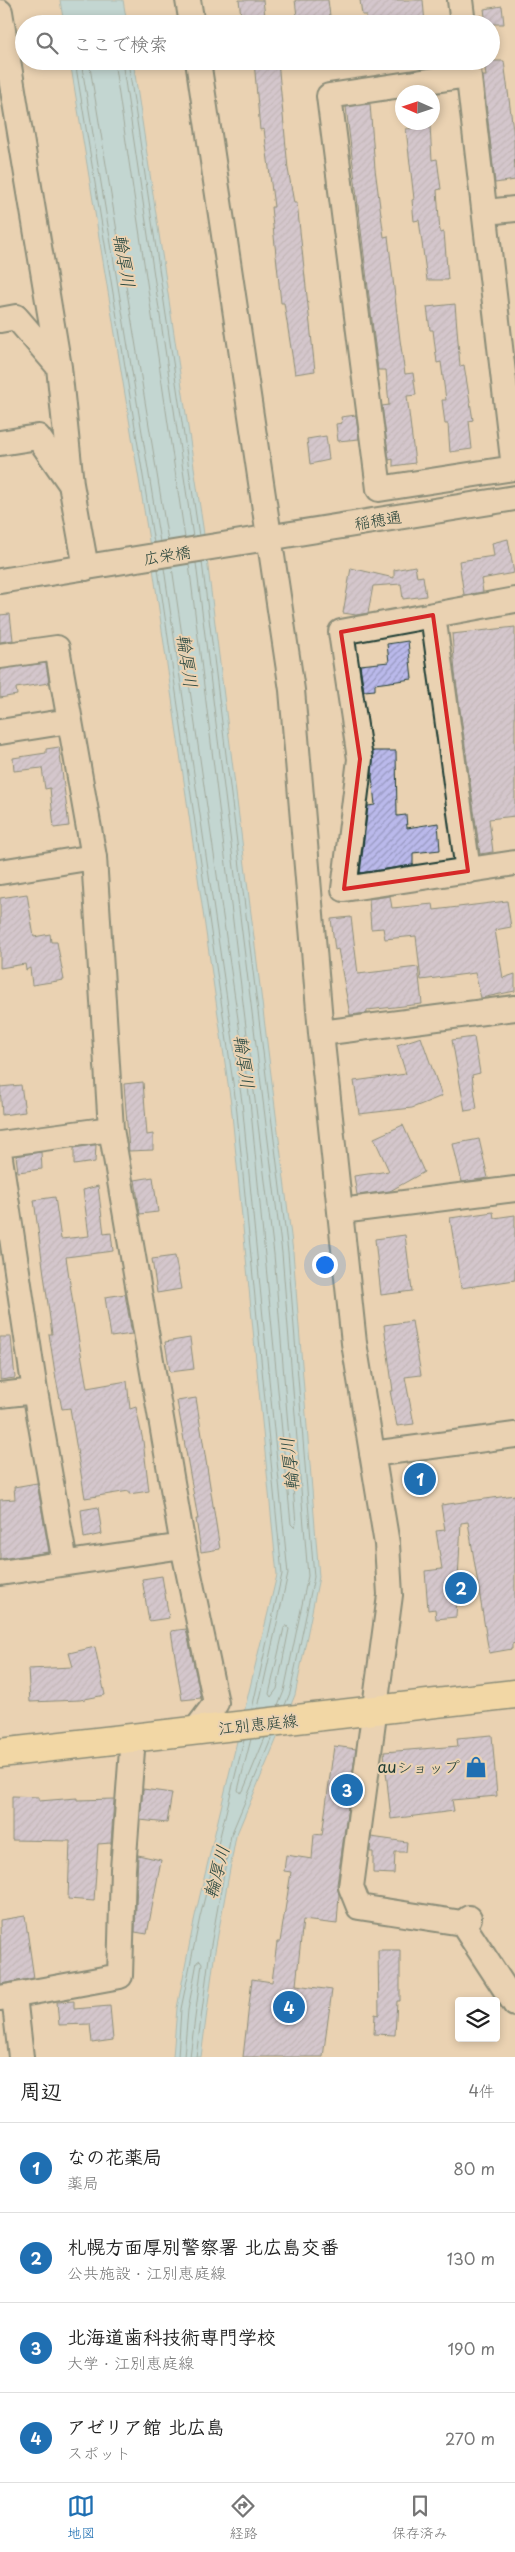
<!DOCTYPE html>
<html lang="ja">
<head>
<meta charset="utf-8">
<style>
	body { margin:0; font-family:"Playpen Sans","Klee One",sans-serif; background:#f6f6f6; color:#222 }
	.controls { position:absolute; right:15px; bottom:15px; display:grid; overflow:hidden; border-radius:5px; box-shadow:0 2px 8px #0003 }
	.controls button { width:45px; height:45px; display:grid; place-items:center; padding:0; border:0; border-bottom:1px solid #e0e0e0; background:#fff; color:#222; font:25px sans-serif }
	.compass { position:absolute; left:395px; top:85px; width:45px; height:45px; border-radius:50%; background:#fff; box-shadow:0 2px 8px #0003; rotate:273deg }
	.you { position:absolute; left:324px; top:1264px; width:18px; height:18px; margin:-12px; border:4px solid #fff; border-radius:50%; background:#1a73e8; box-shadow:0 0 0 8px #1a73e833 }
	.badge { display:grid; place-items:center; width:32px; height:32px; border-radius:50%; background:#1f6fb2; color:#fff; font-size:16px; font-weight:700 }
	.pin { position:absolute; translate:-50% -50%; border:2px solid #fff; box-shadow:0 1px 5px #0006 }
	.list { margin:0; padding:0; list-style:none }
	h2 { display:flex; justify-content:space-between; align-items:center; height:65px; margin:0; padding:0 20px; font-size:21px }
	h2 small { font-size:16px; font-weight:400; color:#767676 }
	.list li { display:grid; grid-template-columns:32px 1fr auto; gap:15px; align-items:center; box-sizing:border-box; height:90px; padding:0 20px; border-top:1px solid #e0e0e0 }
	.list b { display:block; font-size:19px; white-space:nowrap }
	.list p { margin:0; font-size:16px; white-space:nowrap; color:#767676 }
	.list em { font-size:16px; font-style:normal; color:#767676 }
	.icon { flex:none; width:28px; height:28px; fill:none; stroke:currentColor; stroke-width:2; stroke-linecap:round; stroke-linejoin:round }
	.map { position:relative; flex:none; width:515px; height:2057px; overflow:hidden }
	.search { position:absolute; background:#fff; box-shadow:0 2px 8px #0003; left:15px; right:15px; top:15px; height:55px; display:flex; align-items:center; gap:12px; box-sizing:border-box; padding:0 18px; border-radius:28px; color:#767676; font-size:19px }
	.sheet { height:425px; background:#fff }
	nav { display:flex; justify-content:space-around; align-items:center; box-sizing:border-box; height:70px; border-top:1px solid #e0e0e0; background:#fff; font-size:14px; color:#767676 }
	nav a { display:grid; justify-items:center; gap:2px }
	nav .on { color:#1f6fb2 }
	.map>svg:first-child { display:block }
	.water { fill:#95dbf7; stroke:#669ca9 }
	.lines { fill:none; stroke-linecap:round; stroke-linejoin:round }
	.shore { stroke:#4e7c82; stroke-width:1 }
	.building { fill:url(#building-hatch); stroke:#1f3d34 }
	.minor-casing { stroke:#1f3d34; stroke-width:28 }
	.major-casing { stroke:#1f3d34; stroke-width:31 }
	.minor { stroke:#ead2b2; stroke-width:24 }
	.major { stroke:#fcde96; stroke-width:28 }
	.marked { fill:none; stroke:#d62828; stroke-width:4; stroke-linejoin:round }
	.labels { text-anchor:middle; stroke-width:4; stroke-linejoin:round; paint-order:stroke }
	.street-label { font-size:16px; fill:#1f3d34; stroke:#ead2b2 }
	.poi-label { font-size:16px; fill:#1f3d34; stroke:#ead2b2; text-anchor:end }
	.water-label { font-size:18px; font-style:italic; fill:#25453e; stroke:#ead2b2 }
</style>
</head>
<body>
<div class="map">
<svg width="515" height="2057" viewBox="0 0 515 2057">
	<defs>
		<pattern id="building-hatch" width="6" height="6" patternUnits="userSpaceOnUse" patternTransform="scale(1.25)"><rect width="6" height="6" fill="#bab9eb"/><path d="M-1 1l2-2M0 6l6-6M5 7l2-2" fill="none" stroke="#9798bf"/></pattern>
	</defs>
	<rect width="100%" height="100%" fill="#ead2b2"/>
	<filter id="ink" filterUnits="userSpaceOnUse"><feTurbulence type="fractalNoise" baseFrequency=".02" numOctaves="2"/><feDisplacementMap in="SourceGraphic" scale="10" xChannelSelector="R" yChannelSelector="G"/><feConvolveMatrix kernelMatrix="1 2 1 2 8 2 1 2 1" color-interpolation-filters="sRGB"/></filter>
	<g filter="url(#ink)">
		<path class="water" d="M60,0H123L127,24H64Z
			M70,61H133L203,527L293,1252L319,1577L295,1695L236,1836L215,1951L201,2057H173L177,2008L195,1916L277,1575L231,1104L148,534Z"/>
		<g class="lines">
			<path class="shore" d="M75,61L154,543
				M81,61L160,542
				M89,61L168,541
				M114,61L185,538
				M122,61L193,537
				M128,61L199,536
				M202,562L288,1252L314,1577L290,1693L285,1705
				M196,563L282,1253L308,1576L284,1691L278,1706
				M172,567L250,1101L291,1524L294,1527L296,1524L274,1254L189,564
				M164,568L242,1102L288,1574L258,1708
				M158,569L236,1103L282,1574L252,1709
				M287,1626L289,1629L277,1689L271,1697L269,1694L284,1628Z
				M251,1739L238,1790L240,1793L243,1791L265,1738
				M178,2057L181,2009L200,1917L244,1740
				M184,2057L188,2010L197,1962L200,1960L202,1963L190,2057
				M196,2057L210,1950L231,1835L272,1737"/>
		</g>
		<path class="building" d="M239,0H263L266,24H242Z
			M295,0H328L331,24H298Z
			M360,0H423L425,24H366V15H362Z
			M502,6L504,24H486L484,9Z
			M254,61H278L288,169L294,203H297L315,371L295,374L284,303H281L271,207H274L264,129L260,130Z
			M484,61H504L514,137L515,180L495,183L483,76H486Z
			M370,104L375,169L384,237L388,236L400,340L405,374L413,373L416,395L407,396L415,463L393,466V459L389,460L382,406L389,405L386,370H378L346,107Z
			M430,126L432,160L437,159L441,189L437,190L440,233L444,232L448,280H427L419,220L414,221L412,200L414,199L406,129Z
			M455,304L460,366L464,365L473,420L469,421L472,449L450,452L448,424H445L442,400H446L441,362L437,363L433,330H430L427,307Z
			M356,415L359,439L338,441L336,424L342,423L341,417Z
			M326,436L329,460L310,464L307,439Z
			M508,539L514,573L481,579L483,592L464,595L459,561L494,556L492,543Z
			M415,566L417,577L423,576L426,596L403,599L401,584L373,586L368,613L356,615L343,613L351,568L394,578V570Z
			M10,614L13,640L0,642V615Z
			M515,627V816L489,819L493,852L480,854L455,673L452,634Z
			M408,641L412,679L375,684V690L364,691L360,665L389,662L387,644Z
			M46,663L49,683L16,688L17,695L0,698V669Z
			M59,747L69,826L54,828L50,788L45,789L42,768L14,771L13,758L46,753V749Z
			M373,751H396L397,816L406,815L407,828L438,823L440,850L413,853V865L360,873L368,806L375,805L372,777Z
			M27,894L34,937L50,934L51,942H57L64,980L32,985L30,968L26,970L25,964L0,968V898Z
			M390,896L392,908L433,904L434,910L507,901L511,927L495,930L503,978L515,974V991L481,998L475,973L421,980L416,936L385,939L383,928L371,929L369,899Z
			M351,917L358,974L418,967L422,1004L367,1010V1013L350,1015L338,949L335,950L331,919Z
			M421,1037L442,1096L412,1108L359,1114L354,1081L406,1074L397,1045Z
			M474,1037L480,1073L472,1075L477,1109L465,1111L452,1040Z
			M143,1082L147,1135L153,1134V1150L129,1151L124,1084Z
			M21,1085L25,1112L2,1115L0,1087Z
			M403,1125L424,1172L390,1191L357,1195L354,1176L389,1171L374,1138Z
			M479,1139L488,1178L462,1182L453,1144Z
			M92,1145H96L95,1162L74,1165V1148Z
			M41,1152L42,1169L18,1172L16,1156Z
			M153,1177L158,1212L140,1214L135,1180Z
			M98,1186L104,1234L111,1233L113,1251L66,1257L77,1330L87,1388L127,1381L130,1409L136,1407L143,1441L149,1491L129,1494V1491L85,1498L70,1408L62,1409L56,1379L49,1334H52L34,1200L55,1197L61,1239L89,1236L83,1190Z
			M493,1212L494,1218L515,1215V1280L461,1288L450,1218Z
			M405,1235L412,1291L381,1295L375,1239Z
			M175,1256L181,1289L157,1293L152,1259Z
			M125,1294L132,1334L111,1337L105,1297Z
			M412,1321L421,1375L405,1377L414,1424L397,1426L390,1391H393L384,1325Z
			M0,1337H11L15,1378L0,1380Z
			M190,1338L194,1369L170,1372L165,1342Z
			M196,1398L220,1549L201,1552L196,1519H198L177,1401Z
			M429,1467L431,1490L409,1492L408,1468Z
			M37,1483L49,1552L0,1559V1500L15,1499L14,1487Z
			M515,1495V1643L512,1644V1649L489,1653L468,1522L461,1523L456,1617L436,1619L435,1609L428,1610L425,1571L442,1569L436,1531L445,1530L441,1505Z
			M98,1507L102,1534L84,1538L81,1510Z
			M162,1576L169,1618L149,1621L142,1579Z
			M186,1629L201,1698L182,1700L171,1631Z
			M95,1647L105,1695L80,1700L30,1702L28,1669L73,1667L69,1653Z
			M492,1735L497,1796L452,1800L454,1811L391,1819L384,1752L458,1746L457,1738Z
			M334,1746L356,1749L337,1885L339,1895L337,1924L303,1920L296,1985L332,1990L323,2057H243L252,1979L272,1982L277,1942H280L291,1872L284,1871L286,1855L312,1859L314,1834L322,1835Z
			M143,1789L172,1793L167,1823L140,1820Z
			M12,1796L39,1797V1801L77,1798V1800L114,1799L111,1843L98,1844L94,1901L68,1899L70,1841L12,1840Z
			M371,1837L407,1842L406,1852H395L394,1874L373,1873V1852H370Z
			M138,1855L161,1860L147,1934L135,1932Z
			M25,1916L34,1978L1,1984L0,1920Z
			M378,1950H400V2001H397L395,2035L374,2034L375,2014L379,2015Z
			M74,2001V2009L110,2006L113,2040L92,2043L90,2024L59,2025L57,2002Z"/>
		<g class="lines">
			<g class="minor-casing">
				<path id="minor" d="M188,0L192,24
					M460,0L463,24
					M0,12L59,367L71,484L86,568
					M198,61L292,690L321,1033L354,1343L387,1544L390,1595L351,1887L359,1907L462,1923L469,1918
					M467,61L514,468L379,489L329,96L468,75
					M486,212L515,209
					M0,320L16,317L58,366
					M0,443L38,437L70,483
					M0,581L515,498
					M515,600L341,632L360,759L344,889L515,863
					M433,615L468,871
					M0,656L57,648L94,857L111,1129L183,1546L216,1703L195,1731
					M0,732L69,721
					M0,872L94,857
					M321,1033L515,1008
					M0,1144L111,1129
					M0,1158L35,1391L65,1563
					M341,1211L515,1189
					M0,1395L35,1391
					M372,1454L515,1435
					M0,1573L183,1546
					M462,1923L515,2004
					M14,1996L21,2057
					M0,1998L120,1976L123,1869L133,1737"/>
			</g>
			<g class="major-casing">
				<path id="major" d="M0,1753L515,1694"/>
			</g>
			<use href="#minor" class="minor"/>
			<use href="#major" class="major"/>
		</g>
	</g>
	<path d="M0 0H515V2057H0ZM433,615L468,871L344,889L360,759L341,632Z" fill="#ead2b2" fill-opacity=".55" fill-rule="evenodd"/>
	<path class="marked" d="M433,615L468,871L344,889L360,759L341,632Z"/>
	<defs>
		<g id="shop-bare" transform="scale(1.725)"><path d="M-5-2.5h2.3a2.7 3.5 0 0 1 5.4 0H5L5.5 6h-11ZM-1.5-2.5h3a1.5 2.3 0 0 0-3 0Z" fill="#1f6fb2" stroke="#ead2b2" stroke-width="2.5" paint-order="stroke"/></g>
	</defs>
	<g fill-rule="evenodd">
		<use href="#shop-bare" x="476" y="1767"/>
	</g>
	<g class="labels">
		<g class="street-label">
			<text transform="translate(378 520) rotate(-9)" y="6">稲穂通</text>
			<text transform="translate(167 555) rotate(-9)" y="6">広栄橋</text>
			<text transform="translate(258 1724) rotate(-6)" y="6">江別恵庭線</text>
		</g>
		<g class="poi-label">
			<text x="460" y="1773">auショップ</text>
		</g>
		<g class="water-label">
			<text transform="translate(124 261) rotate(81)" y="6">輪厚川</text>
			<text transform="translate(187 661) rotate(82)" y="6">輪厚川</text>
			<text transform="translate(244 1062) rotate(82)" y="6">輪厚川</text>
			<text transform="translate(290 1464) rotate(-96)" y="6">輪厚川</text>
			<text transform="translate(217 1872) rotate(-75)" y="6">輪厚川</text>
		</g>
	</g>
</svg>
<div class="controls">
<button><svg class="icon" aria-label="layers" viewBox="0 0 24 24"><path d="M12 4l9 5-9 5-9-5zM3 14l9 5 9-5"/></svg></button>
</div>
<svg class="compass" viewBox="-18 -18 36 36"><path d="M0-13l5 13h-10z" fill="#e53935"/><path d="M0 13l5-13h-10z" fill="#767676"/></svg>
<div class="you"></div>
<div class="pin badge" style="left:420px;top:1479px">1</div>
<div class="pin badge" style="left:461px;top:1588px">2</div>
<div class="pin badge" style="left:347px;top:1790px">3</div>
<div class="pin badge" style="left:289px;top:2007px">4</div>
<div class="search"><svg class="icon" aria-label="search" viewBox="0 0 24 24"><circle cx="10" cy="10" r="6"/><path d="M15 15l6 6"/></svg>ここで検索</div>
</div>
<section class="sheet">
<h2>周辺<small>4件</small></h2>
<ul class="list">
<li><span class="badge">1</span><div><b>なの花薬局</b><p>薬局</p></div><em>80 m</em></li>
<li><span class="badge">2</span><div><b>札幌方面厚別警察署 北広島交番</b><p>公共施設 · 江別恵庭線</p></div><em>130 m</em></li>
<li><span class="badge">3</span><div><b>北海道歯科技術専門学校</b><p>大学 · 江別恵庭線</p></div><em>190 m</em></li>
<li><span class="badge">4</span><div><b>アゼリア館 北広島</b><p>スポット</p></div><em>270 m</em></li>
</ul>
</section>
<nav>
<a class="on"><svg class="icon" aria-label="map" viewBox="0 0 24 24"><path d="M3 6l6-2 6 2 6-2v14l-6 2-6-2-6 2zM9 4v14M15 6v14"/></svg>地図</a>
<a><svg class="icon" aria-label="directions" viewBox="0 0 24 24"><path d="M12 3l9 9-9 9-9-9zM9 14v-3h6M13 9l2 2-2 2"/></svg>経路</a>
<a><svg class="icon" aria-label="saved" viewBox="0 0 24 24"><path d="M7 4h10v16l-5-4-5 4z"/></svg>保存済み</a>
</nav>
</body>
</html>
